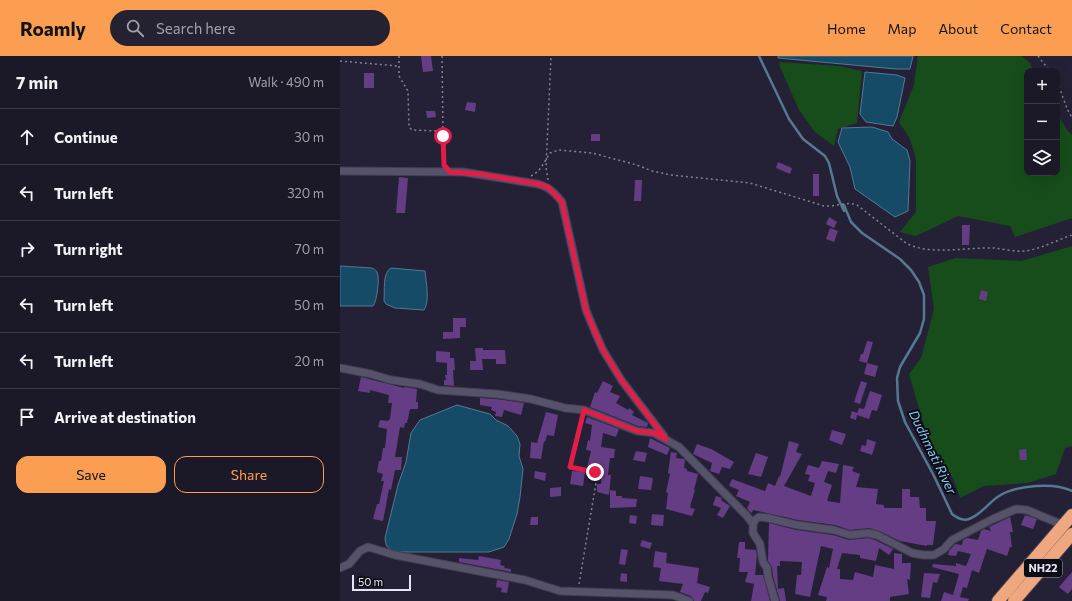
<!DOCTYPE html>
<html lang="en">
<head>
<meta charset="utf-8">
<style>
	body { margin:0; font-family:Commissioner,sans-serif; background:#242230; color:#f1f3f6 }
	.controls { position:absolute; right:12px; top:12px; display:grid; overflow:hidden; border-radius:8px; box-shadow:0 4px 16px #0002 }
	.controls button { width:36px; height:36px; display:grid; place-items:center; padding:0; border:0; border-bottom:1px solid #393845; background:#1b1928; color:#f1f3f6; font:20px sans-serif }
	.scale { position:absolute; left:12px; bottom:10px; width:59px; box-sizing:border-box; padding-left:4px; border:2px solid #e5e4f2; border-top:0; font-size:11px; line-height:14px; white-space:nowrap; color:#e5e4f2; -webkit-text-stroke:3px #0d0c15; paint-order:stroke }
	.stop { position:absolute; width:12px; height:12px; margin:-9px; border:3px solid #e11d48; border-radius:50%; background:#fff }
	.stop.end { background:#e11d48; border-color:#fff; box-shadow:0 1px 4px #0008 }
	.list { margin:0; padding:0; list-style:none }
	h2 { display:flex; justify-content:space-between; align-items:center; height:52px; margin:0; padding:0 16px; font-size:17px }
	h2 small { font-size:13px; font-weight:400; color:#a0a0a8 }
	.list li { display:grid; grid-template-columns:26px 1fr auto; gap:12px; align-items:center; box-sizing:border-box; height:56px; padding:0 16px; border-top:1px solid #393845 }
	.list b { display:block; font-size:15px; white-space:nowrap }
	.list em { font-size:13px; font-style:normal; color:#a0a0a8 }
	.actions { display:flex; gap:8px; padding:12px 16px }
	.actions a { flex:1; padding:9px 0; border:1px solid #fb9e51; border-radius:12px; text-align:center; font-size:14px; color:#fb9e51 }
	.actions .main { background:#fb9e51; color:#111 }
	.icon { flex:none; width:22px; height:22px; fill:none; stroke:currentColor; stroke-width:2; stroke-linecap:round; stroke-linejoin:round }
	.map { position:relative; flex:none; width:732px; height:545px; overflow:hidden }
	header { display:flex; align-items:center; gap:24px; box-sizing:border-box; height:56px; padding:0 20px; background:#fb9e51; color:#111 }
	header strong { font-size:19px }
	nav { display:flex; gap:22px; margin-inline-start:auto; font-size:14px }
	.search { width:280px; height:36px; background:#242230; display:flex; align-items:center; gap:10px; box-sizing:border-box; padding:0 14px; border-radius:22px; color:#a0a0a8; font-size:15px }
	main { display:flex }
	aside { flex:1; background:#1b1928 }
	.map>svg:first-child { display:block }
	.green { fill:#174d1b }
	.water { fill:#164b67; stroke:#547991 }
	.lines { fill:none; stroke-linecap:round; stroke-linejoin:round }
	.stream { stroke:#547991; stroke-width:2.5 }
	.building { fill:#653d85 }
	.street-casing { stroke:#423e50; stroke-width:9 }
	.highway-casing { stroke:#423e50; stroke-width:14 }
	.path { stroke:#848294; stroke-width:1.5; stroke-dasharray:2 3; stroke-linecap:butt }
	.street { stroke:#55526a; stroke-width:7 }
	.highway { stroke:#eea77f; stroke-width:12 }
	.route { stroke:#e11d48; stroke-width:5 }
	.labels { text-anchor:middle; stroke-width:4; stroke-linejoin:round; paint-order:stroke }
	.shield { fill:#0d0c15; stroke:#a4a3b0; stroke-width:1 }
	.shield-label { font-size:11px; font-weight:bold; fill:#e5e4f2 }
	.water-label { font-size:13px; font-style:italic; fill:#85c9f2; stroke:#0d0c15 }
</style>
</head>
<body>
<header>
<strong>Roamly</strong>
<div class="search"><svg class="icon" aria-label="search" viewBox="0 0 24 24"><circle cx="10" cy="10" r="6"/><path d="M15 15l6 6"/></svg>Search here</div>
<nav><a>Home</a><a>Map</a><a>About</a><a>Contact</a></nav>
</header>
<main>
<aside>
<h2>7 min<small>Walk · 490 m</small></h2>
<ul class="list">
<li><svg class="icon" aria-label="ahead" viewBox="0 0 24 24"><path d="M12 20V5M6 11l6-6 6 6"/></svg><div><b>Continue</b></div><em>30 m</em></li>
<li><svg class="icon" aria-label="left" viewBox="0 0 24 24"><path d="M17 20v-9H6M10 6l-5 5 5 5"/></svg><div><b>Turn left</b></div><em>320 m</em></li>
<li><svg class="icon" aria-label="right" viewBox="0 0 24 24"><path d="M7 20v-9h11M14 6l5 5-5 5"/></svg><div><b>Turn right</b></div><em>70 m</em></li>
<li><svg class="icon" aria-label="left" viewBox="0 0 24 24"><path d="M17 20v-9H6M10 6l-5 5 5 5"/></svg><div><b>Turn left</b></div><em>50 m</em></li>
<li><svg class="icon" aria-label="left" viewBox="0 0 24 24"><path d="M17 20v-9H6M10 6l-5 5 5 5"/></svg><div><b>Turn left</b></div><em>20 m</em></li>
<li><svg class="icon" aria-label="arrive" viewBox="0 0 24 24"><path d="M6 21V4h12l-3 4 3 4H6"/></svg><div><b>Arrive at destination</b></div></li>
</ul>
<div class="actions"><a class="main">Save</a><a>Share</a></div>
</aside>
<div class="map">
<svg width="732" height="545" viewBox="0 0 732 545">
	<rect width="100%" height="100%" fill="#242136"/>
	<path class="green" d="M578,0H681L689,6L694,15H687V117H717V57L727,74L732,79V162L675,181L670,170L618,160L576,180L560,176L576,156V102L569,81L559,66L574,29Z
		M439,6L499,10L522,15L517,67L498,73L494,90L475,76L459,54L440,11Z
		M732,190V390L725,392L716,418L688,427L644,430L620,442L613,422L591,393L569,318L581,302L594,253L588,211L615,202L681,205Z"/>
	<path class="water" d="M438,0H573L570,13H556L438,2Z
		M525,16L557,19L565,22L557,61L553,70L526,66L520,58Z
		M532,71L548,76L552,83L567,94L570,105L568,155L555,161L515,133L510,111L498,86L502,72Z
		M0,210L32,212C34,213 35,213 37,216C40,222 37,245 33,250H0Z
		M51,212L85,215C86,225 90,246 84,254L55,252L46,248L44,245C45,235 42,217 51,212Z
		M117,349L150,358L156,364L168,370L177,380L180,388L179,400L183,413L180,441L177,458L169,483L164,491L149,496H61C50,494 46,494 45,482L58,429L66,406L71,377L80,364Z"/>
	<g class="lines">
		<path class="stream" d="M419,0L449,63L463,83L485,100L489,107L497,140L504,155V149L511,166L522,177L560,203L571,214L579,226L584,239V263L580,277L560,311L557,322L558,345L565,366L594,420L612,458C617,462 623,465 629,463C641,459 649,446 659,440C677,429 714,426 732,435"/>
	</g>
	<path class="building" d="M81,0H91L93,15L83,16Z
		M24,17H34V32H24Z
		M127,46L136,47L135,56L125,54Z
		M86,55H95L96,61L87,62Z
		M251,78H260V85H251Z
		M438,106L452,112L450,118L436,112Z
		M473,118H479V140H473Z
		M59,121L68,122L65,157H56Z
		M295,124H302L301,145H294Z
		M489,161L497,166L494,172L486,168Z
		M622,169H630L629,189H622Z
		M490,172L498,175L494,186L486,183Z
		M641,234L648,236L646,245L639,243Z
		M113,262H126V271H120V282L103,283V276H113Z
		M527,285L533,286L527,307L519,305L521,298H523Z
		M135,292H143V294H165L166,308H156V303H142L143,314H130V305H136Z
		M96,295L110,296V302H114L115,314H113L114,330L104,329V324H106L105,319H107V307L96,306Z
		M527,307L538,310L535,321L524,318Z
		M21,321L64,332V331L77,333L76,346H78V353H70L67,367H65L64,372L60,371L55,401H62L61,414H55L51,434L49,433L43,465L33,463L37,448H39L44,425H41L43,418L37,416L39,405H41L43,392H45L47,373L38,371L40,364L48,365L50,363L52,347H48L49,339L30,334V337L18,335Z
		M263,325L273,330L270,336L280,340L276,347L288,354L289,352L294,356L292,359L308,367L307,371L298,370L250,351L255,336L257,337Z
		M521,325L527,327L520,348L514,346Z
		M530,335L542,339L537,355L532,354L529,363L517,359L516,364L510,362L512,355L517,357L519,352L524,353Z
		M140,342L156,343L184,347L181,359L164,354L162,361L155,360L156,356L151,354L152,351L140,349Z
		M206,356L218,359L214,380L207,379L205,386L204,385L201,403L190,402L191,386L197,387Z
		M247,361L279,373L276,381L263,377L261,391L275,393L274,402H270L268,419H271L269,439L257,436V428H261L262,414L247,412L251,395L246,394L248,384L250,385L252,369L245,367Z
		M492,374L506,378L502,389L489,384Z
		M310,382L330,392L327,399L308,391Z
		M527,383L536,386L532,399L520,395L522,389L526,390Z
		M449,385L459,388L456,396L462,398L444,430L471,440L475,427L468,425L470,419L465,418L468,409L479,412L482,405L499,408L496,417L488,415L484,426L492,429L487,445L500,447L503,409L514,411L512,415L520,418L516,431L538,433L536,448L544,449V452H562V433H570V441H579L580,452H586V465H596L593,489H587V490L560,485L539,475L529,472L510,474L495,469L458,464L413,454L412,457L409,455L407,452L410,446L396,440L399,434L389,430L392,423L425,435L428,427L435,430L439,420L440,421Z
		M357,388L371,393L394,406L390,413L382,411L379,418L370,415L372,407L353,398Z
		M686,393L687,404H680L679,394Z
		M296,395L307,397L305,406L293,404Z
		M331,396L337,397L336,402L344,403L345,404L344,412L347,413V415L358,418L354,434H355L351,447L350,452L355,453L352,460L326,453L328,437L326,436L330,418L328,417Z
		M416,397L428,401L421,421L408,418Z
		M195,415L206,417L205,425L194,422Z
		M232,415L245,416L243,430L230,428Z
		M300,420L313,422L311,434L298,433Z
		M221,431V440L210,441V432Z
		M270,434L276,435V440H282V442L297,443L296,451L270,452Z
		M376,440L382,442L381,444L390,450L383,462L377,459L381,452L373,449Z
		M312,458L324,459L323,470L311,469Z
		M290,459L297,460L296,468L289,467Z
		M685,459L697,463L693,473L681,469Z
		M191,461H198V469H190Z
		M670,461L673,476H670L672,491H670L667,500L647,493L639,517L632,514L627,532L623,531L620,541L629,543L628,545H601L604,536L613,539L619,518L592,511L593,508L616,510V507L626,510L631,498L618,495L616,500L608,499L609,495L615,488L622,489L623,484L627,482L638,484L641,475L644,473L651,475L649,471Z
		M429,467L456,474L493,479L509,484L528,482L535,484L553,493L549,499L539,492L536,505L520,502V499L502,497L497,513H500V523L513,524L515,516L533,521L535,509L554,513V497L562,498V507H571L570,524L567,523L569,538L550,541V545H486L487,541L478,539L487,511L489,512L493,493L481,490L470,541L455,538L457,519H461L462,506L440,505V510H437L438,533L444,532L446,545H440L433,520L432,511L428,505Z
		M302,484L312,487L310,493L300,490Z
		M399,486H405V493L416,494L417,500L415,519H423L430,545H411L414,528L405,526L408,516H399L400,502H397Z
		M281,493L288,494L285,509L279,508Z
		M315,495L327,497L326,507L359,512L357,527L370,531L368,537L365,536L361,545H354L351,540L340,536L343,528L319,525L321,512L313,511Z
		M139,500L161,504L160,509L165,510L164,512L171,513V516L119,506V502L138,504Z
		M732,516V533L728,538L719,531Z
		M281,517L287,518V526L280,525Z
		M584,517L600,518L597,527L593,526L590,542L581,541Z
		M157,524L169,526L167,537L161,536L162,532L156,531Z"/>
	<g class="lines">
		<g class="street-casing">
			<path id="street" d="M0,115L123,116L198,128C210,132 214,136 222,146L246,254L255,276L263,294L282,325L324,380
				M0,312L31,318L51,324L80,328L98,334L157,338L191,343L225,352L244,354L297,375L314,377L339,391L407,460L413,468V477L420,488L423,506L427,512L428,521L435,545
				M413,468L415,464L419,461L428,462L457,469L494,474L510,479L528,477L537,479L572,497L583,499H594L604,493L612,484L653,463L676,453L687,454L718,467H724
				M0,512L9,508L20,495L28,491L55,499L185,524L220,535L333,539L349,545"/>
		</g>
		<g class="highway-casing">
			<path id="highway" d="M658,545L732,459
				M674,545L732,478"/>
		</g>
		<path class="path" d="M59,0V20L68,35L69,71L72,74L99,75L103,81L104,108
			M102,0L103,78
			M698,0L710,15
			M0,5L58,10
			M717,26C722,36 726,54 732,61
			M191,120C201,115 204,106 210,97L219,94L252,97L297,109L312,115L331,119L410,127L484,150C495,151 507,145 517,149L566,187C589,200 627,191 654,192C664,193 675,196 685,195C701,193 717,184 732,179
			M208,124L206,111L211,0
			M239,528L257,421V417L255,416L230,411L242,360"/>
		<use href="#street" class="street"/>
		<use href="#highway" class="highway"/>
	</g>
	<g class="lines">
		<path class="route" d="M103,80L104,109L110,116L140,118L198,128L208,131L222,146L246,254L255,276L263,294L282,325L326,383L314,377L297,375L244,354L230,411L255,416"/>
	</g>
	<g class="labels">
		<rect class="shield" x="684" y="503" width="38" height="18" rx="3"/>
		<g class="shield-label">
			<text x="703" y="516">NH22</text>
		</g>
		<g class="water-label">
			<text transform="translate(593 396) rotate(64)" y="5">Dudhmati River</text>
		</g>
	</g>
</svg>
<div class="controls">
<button>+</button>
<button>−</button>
<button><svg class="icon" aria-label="layers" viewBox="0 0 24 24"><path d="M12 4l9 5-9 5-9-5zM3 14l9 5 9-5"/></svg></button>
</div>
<div class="scale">50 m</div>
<div class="stop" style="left:103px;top:80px"></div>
<div class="stop end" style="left:255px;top:416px"></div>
</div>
</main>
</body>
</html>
